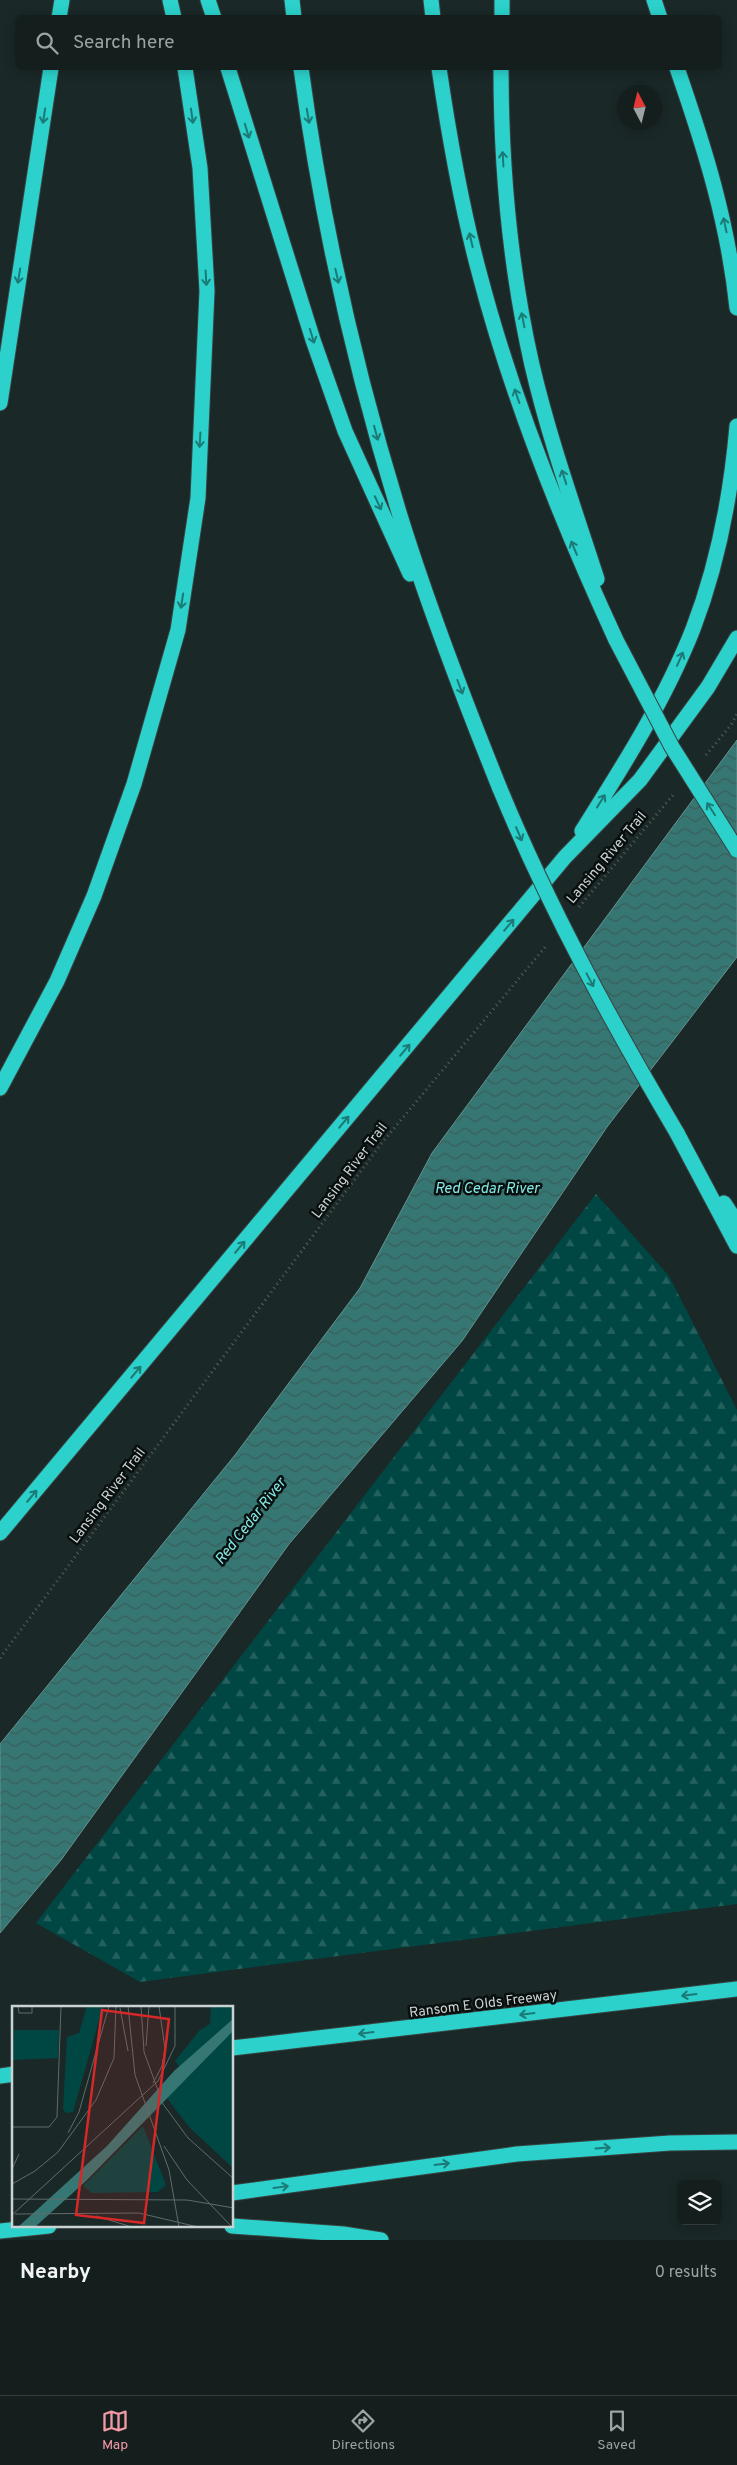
<!DOCTYPE html>
<html lang="en">
<head>
<meta charset="utf-8">
<style>
	body { margin:0; font-family:Overpass,sans-serif; background:#212b2a; color:#f1f3f6 }
	.controls { position:absolute; right:15px; bottom:15px; display:grid; overflow:hidden; border-radius:8px; box-shadow:0 2px 12px #0003 }
	.controls button { width:45px; height:45px; display:grid; place-items:center; padding:0; border:0; border-bottom:1px solid #333c3b; background:#141e1d; color:#f1f3f6; font:25px sans-serif }
	.compass { position:absolute; left:617px; top:85px; width:45px; height:45px; border-radius:50%; background:#141e1d; box-shadow:0 2px 12px #0003; rotate:353deg }
	.list { margin:0; padding:0; list-style:none }
	h2 { display:flex; justify-content:space-between; align-items:center; height:65px; margin:0; padding:0 20px; font-size:21px }
	h2 small { font-size:16px; font-weight:400; color:#9da2a4 }
	.icon { flex:none; width:28px; height:28px; fill:none; stroke:currentColor; stroke-width:2; stroke-linecap:round; stroke-linejoin:round }
	.map { position:relative; flex:none; width:737px; height:2240px; overflow:hidden }
	.search { position:absolute; background:#141e1d; box-shadow:0 2px 12px #0003; left:15px; right:15px; top:15px; height:55px; display:flex; align-items:center; gap:12px; box-sizing:border-box; padding:0 18px; border-radius:8px; color:#9da2a4; font-size:19px }
	.sheet { height:155px; background:#141e1d }
	nav { display:flex; justify-content:space-around; align-items:center; box-sizing:border-box; height:70px; border-top:1px solid #333c3b; background:#141e1d; font-size:14px; color:#9da2a4 }
	nav a { display:grid; justify-items:center; gap:2px }
	nav .on { color:#f39aa7 }
	.map>svg:first-child { display:block }
	.forest { fill:url(#forest-firs) }
	.water { fill:url(#water-waves); stroke:#639390 }
	.lines { fill:none; stroke-linecap:round; stroke-linejoin:round }
	.motorway-casing { stroke:#384342; stroke-width:17 }
	.path { stroke:#566261; stroke-width:3; stroke-dasharray:1 4; stroke-linecap:butt }
	.motorway { stroke:#2bd1ca; stroke-width:15 }
	.motorway-bridge-casing { stroke:#384342; stroke-width:17; stroke-linecap:butt }
	.motorway-bridge { stroke:#2bd1ca; stroke-width:15 }
	.oneway { stroke:#1c7a76 }
	.labels { text-anchor:middle; stroke-width:5; stroke-linejoin:round; paint-order:stroke }
	.street-label { font-size:14px; fill:#cbd3d2; stroke:#090f0f }
	.water-label { font-size:15px; font-style:italic; fill:#84eae4; stroke:#090f0f }
	.inset-road { fill:none; stroke:#616c6b; stroke-width:1 }
	.view { fill:#d62828; fill-opacity:0.15; stroke:#d62828; stroke-width:2.5 }
	.inset-edge { fill:none; stroke:#cbd3d2; stroke-width:2.5 }
</style>
</head>
<body>
<div class="map">
<svg width="737" height="2240" viewBox="0 0 737 2240">
	<defs>
		<pattern id="forest-firs" width="22" height="20" patternUnits="userSpaceOnUse" patternTransform="scale(1.25)"><rect width="22" height="20" fill="#004744"/><path d="M5 1l3.5 6h-7zM16 11l3.5 6h-7z" fill="#24615e"/></pattern>
		<pattern id="water-waves" width="16" height="10" patternUnits="userSpaceOnUse" patternTransform="scale(1.25)"><rect width="16" height="10" fill="#367773"/><path d="M0 5q4-4 8 0t8 0" fill="none" stroke="#395e5c"/></pattern>
	</defs>
	<rect width="100%" height="100%" fill="#1a2827"/>
	<path class="forest" d="M596,1194L669,1276L737,1410V1904L140,1982L36,1923Z"/>
	<path class="water" d="M737,740V957L607,1127L462,1341L289,1544L61,1860L0,1933V1744L235,1455L360,1288L432,1153Z"/>
	<g class="lines">
		<g class="motorway-casing">
			<path id="motorway" d="M170,0L174,18
				M208,0L214,18
				M292,0L294,18
				M431,0L433,18
				M654,0L660,18
				M59,18L62,0
				M502,18V0
				M228,68L313,340L345,431L410,574
				M301,68C321,217 354,365 398,509C427,604 463,697 500,789
				M439,68C449,136 461,205 479,272C512,399 561,521 616,640
				M501,68C501,167 510,268 532,365C549,438 574,508 597,579
				M677,68C705,149 728,222 737,308
				M0,403L51,68
				M582,831C623,766 665,700 693,629C718,564 731,495 737,426
				M0,1088L57,981L94,896L134,784L178,630L198,498L207,291L200,168L185,68
				M677,1133L737,1246
				M724,1203L737,1223
				M0,1533L565,857L640,780L708,687L737,638
				M232,2048L737,1989
				M0,2076L14,2074
				M232,2193L517,2154L670,2143L737,2142
				M232,2226L343,2234L381,2240
				M0,2231L49,2226"/>
		</g>
		<path class="path" d="M706,755L731,725L737,714
			M579,907L673,795
			M0,1658L381,1144L546,946"/>
		<use href="#motorway" class="motorway"/>
		<g class="motorway-bridge-casing">
			<path id="motorway-bridge" d="M616,640L672,747L737,850
				M500,789C550,910 611,1021 677,1133"/>
		</g>
		<use href="#motorway-bridge" class="motorway-bridge"/>
	</g>
	<defs><path id="oneway-shaft" d="M-6 0H5M1.5-3L5.5 0L1.5 3" fill="none" stroke-width="1.6" stroke-linecap="round" stroke-linejoin="round" transform="scale(1.25)"/></defs>
	<g class="oneway">
		<use href="#oneway-shaft" transform="translate(44 116) rotate(99)"/>
		<use href="#oneway-shaft" transform="translate(192 116) rotate(82)"/>
		<use href="#oneway-shaft" transform="translate(308 116) rotate(80)"/>
		<use href="#oneway-shaft" transform="translate(247 131) rotate(73)"/>
		<use href="#oneway-shaft" transform="translate(503 159) rotate(-93)"/>
		<use href="#oneway-shaft" transform="translate(725 225) rotate(-102)"/>
		<use href="#oneway-shaft" transform="translate(471 240) rotate(-103)"/>
		<use href="#oneway-shaft" transform="translate(19 276) rotate(99)"/>
		<use href="#oneway-shaft" transform="translate(337 276) rotate(77)"/>
		<use href="#oneway-shaft" transform="translate(206 278) rotate(87)"/>
		<use href="#oneway-shaft" transform="translate(523 320) rotate(-101)"/>
		<use href="#oneway-shaft" transform="translate(312 336) rotate(73)"/>
		<use href="#oneway-shaft" transform="translate(517 396) rotate(-109)"/>
		<use href="#oneway-shaft" transform="translate(376 433) rotate(75)"/>
		<use href="#oneway-shaft" transform="translate(200 440) rotate(93)"/>
		<use href="#oneway-shaft" transform="translate(564 477) rotate(-108)"/>
		<use href="#oneway-shaft" transform="translate(378 503) rotate(65)"/>
		<use href="#oneway-shaft" transform="translate(574 548) rotate(-113)"/>
		<use href="#oneway-shaft" transform="translate(182 601) rotate(99)"/>
		<use href="#oneway-shaft" transform="translate(680 659) rotate(-66)"/>
		<use href="#oneway-shaft" transform="translate(460 687) rotate(69)"/>
		<use href="#oneway-shaft" transform="translate(601 801) rotate(-58)"/>
		<use href="#oneway-shaft" transform="translate(711 809) rotate(-123)"/>
		<use href="#oneway-shaft" transform="translate(519 834) rotate(67)"/>
		<use href="#oneway-shaft" transform="translate(509 925) rotate(-50)"/>
		<use href="#oneway-shaft" transform="translate(590 980) rotate(62)"/>
		<use href="#oneway-shaft" transform="translate(405 1050) rotate(-50)"/>
		<use href="#oneway-shaft" transform="translate(344 1122) rotate(-50)"/>
		<use href="#oneway-shaft" transform="translate(240 1247) rotate(-50)"/>
		<use href="#oneway-shaft" transform="translate(136 1372) rotate(-50)"/>
		<use href="#oneway-shaft" transform="translate(32 1496) rotate(-50)"/>
		<use href="#oneway-shaft" transform="translate(689 1995) rotate(173)"/>
		<use href="#oneway-shaft" transform="translate(527 2014) rotate(173)"/>
		<use href="#oneway-shaft" transform="translate(366 2033) rotate(173)"/>
		<use href="#oneway-shaft" transform="translate(603 2148) rotate(-4)"/>
		<use href="#oneway-shaft" transform="translate(442 2164) rotate(-7)"/>
		<use href="#oneway-shaft" transform="translate(281 2187) rotate(-8)"/>
	</g>
	<g class="labels">
		<g class="street-label">
			<text transform="translate(606 857) rotate(-50)" y="5">Lansing River Trail</text>
			<text transform="translate(349 1170) rotate(-53)" y="5">Lansing River Trail</text>
			<text transform="translate(107 1495) rotate(-53)" y="5">Lansing River Trail</text>
			<text transform="translate(483 2003) rotate(-7)" y="5">Ransom E Olds Freeway</text>
		</g>
		<g class="water-label">
			<text x="487" y="1193">Red Cedar River</text>
			<text transform="translate(250 1521) rotate(-52)" y="5">Red Cedar River</text>
		</g>
	</g>
	<g transform="translate(12 2006)">
		<rect width="221" height="221" fill="#1a2827"/>
		<path d="M75,0H91L61,106L54,107L51,103L55,31L67,27ZM131,120L154,179L146,186L80,187L71,180Z" fill="#004744"/>
		<path d="M199,0H221V162L178,122L154,91L175,70L163,55L188,24L198,18ZM2,24H47L46,52L0,54Z" fill="#004744"/>
		<path d="M221,13V25L74,175L23,221H6L95,140L162,65Z" fill="#367773"/>
		<path class="inset-road" d="M6,0L7,7H20V0M116,0L123,69L157,164L167,221M129,0L132,46L151,98L176,132L222,173M108,2L116,45M134,40L137,0M141,77L150,60L153,43L147,0M0,121H37L45,111L49,0M56,127L67,106L97,0M152,140L175,174L220,221M0,163L7,148M0,178L23,165L46,146L84,94L102,52L104,0M0,193L175,194L222,202M3,208L127,207L186,221M0,209L146,75L163,40V0M84,210L120,221"/>
		<path class="view" d="M90,4L157,13L132,217L64,209Z"/>
		<rect width="221" height="221" class="inset-edge"/>
	</g>
</svg>
<div class="controls">
<button><svg class="icon" aria-label="layers" viewBox="0 0 24 24"><path d="M12 4l9 5-9 5-9-5zM3 14l9 5 9-5"/></svg></button>
</div>
<svg class="compass" viewBox="-18 -18 36 36"><path d="M0-13l5 13h-10z" fill="#e53935"/><path d="M0 13l5-13h-10z" fill="#9da2a4"/></svg>
<div class="search"><svg class="icon" aria-label="search" viewBox="0 0 24 24"><circle cx="10" cy="10" r="6"/><path d="M15 15l6 6"/></svg>Search here</div>
</div>
<section class="sheet">
<h2>Nearby<small>0 results</small></h2>
<ul class="list">
</ul>
</section>
<nav>
<a class="on"><svg class="icon" aria-label="map" viewBox="0 0 24 24"><path d="M3 6l6-2 6 2 6-2v14l-6 2-6-2-6 2zM9 4v14M15 6v14"/></svg>Map</a>
<a><svg class="icon" aria-label="directions" viewBox="0 0 24 24"><path d="M12 3l9 9-9 9-9-9zM9 14v-3h6M13 9l2 2-2 2"/></svg>Directions</a>
<a><svg class="icon" aria-label="saved" viewBox="0 0 24 24"><path d="M7 4h10v16l-5-4-5 4z"/></svg>Saved</a>
</nav>
</body>
</html>
